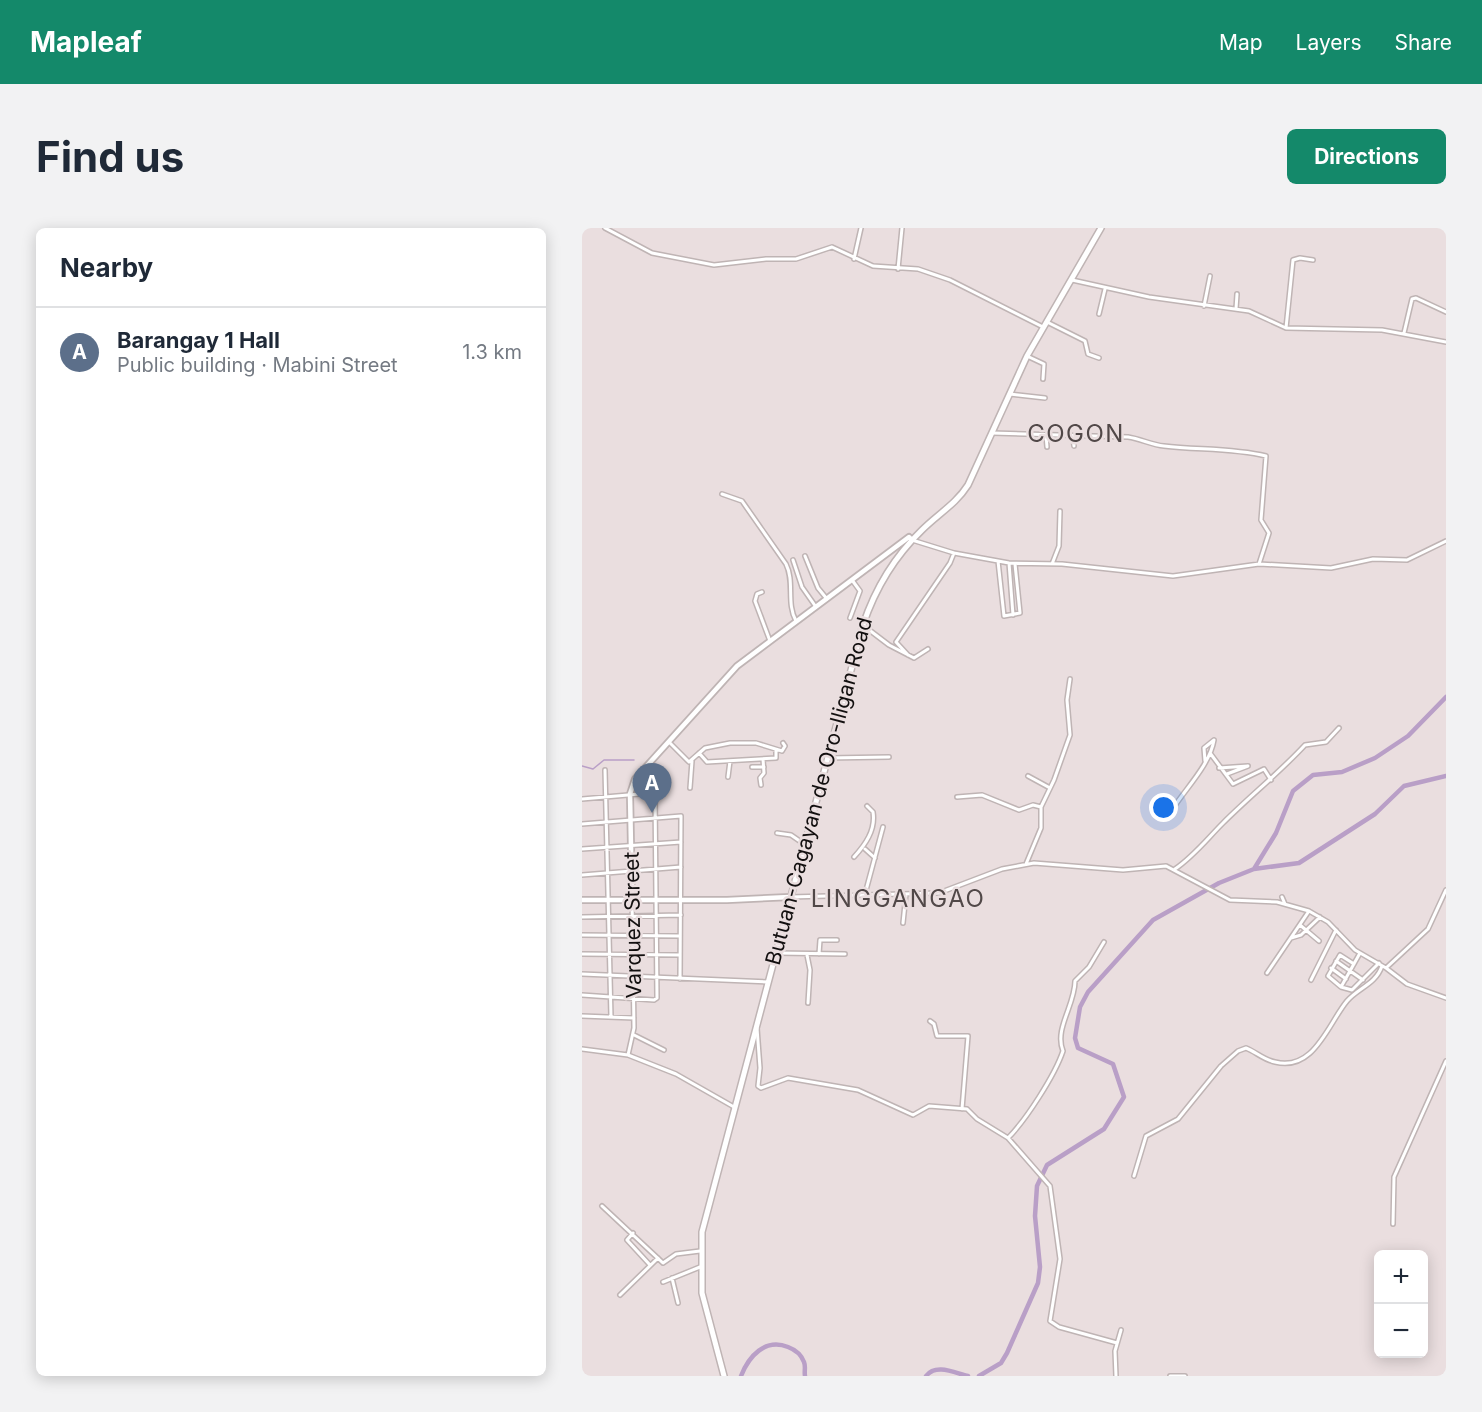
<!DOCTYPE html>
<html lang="en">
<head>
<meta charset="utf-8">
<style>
	body { margin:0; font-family:Inter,sans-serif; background:#f2f2f3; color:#1f2937 }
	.controls { position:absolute; right:18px; bottom:18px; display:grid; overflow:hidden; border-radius:9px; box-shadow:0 3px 15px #0003 }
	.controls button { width:54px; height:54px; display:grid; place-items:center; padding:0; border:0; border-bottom:2px solid #e0e1e3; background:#fff; color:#1f2937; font:30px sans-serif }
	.you { position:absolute; left:582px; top:580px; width:21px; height:21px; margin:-15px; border:4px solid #fff; border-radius:50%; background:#1a73e8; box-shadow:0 0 0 9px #1a73e833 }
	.badge { display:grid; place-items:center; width:39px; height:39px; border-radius:50%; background:#14896a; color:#fff; font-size:20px; font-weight:700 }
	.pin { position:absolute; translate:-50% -50px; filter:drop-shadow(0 2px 3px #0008) }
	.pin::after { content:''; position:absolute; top:32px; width:21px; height:18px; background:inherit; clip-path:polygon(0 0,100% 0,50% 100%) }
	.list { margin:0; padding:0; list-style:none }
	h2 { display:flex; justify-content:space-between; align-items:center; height:78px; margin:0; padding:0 24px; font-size:26px }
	h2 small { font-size:20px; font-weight:400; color:#747a83 }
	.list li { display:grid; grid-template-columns:39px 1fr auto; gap:18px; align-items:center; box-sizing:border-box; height:90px; padding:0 24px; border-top:2px solid #e0e1e3 }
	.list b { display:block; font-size:22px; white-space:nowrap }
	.list p { margin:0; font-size:20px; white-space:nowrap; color:#747a83 }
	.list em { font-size:20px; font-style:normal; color:#747a83 }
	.map { position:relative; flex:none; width:864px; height:1148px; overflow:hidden; border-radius:9px }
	header { display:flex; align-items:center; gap:36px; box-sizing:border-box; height:84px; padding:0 30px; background:#14896a; color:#fff }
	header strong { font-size:28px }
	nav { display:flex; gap:33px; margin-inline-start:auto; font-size:21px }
	.intro { display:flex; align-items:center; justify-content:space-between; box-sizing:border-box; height:144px; padding:0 36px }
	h1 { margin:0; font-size:42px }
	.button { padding:15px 27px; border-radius:9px; background:#14896a; color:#fff; font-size:21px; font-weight:700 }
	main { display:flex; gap:36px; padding:0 36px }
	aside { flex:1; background:#fff; border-radius:9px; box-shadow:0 3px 15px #0003 }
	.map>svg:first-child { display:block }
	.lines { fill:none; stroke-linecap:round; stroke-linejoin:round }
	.stream { stroke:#b99fc7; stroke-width:1.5 }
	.river { stroke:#b99fc7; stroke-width:4.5 }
	.minor-casing { stroke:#bfb4b4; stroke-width:6 }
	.major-casing { stroke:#bfb4b4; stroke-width:8 }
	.highway-casing { stroke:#bfb4b4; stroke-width:8 }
	.minor { stroke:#fff; stroke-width:3 }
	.major { stroke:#fff; stroke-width:4.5 }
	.highway { stroke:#fff; stroke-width:5 }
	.labels { text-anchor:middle; stroke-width:5; stroke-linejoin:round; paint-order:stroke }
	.street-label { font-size:21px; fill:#120f0f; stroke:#eadedf }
	.quarter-label { font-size:24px; letter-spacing:1.5px; fill:#514848; stroke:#eadedf }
</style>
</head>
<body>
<header>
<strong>Mapleaf</strong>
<nav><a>Map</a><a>Layers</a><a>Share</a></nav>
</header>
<div class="intro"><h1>Find us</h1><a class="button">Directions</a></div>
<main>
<aside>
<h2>Nearby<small></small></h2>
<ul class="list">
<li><span class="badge" style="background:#5c6f8a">A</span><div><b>Barangay 1 Hall</b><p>Public building · Mabini Street</p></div><em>1.3 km</em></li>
</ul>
</aside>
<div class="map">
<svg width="864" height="1148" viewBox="0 0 864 1148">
	<rect width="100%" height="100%" fill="#eadedf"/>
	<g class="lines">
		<path class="stream" d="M0,538L11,541L22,532H52"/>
		<path class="river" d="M672,641L694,605L711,563L731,547L760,544L793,530L826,508L864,469
			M159,1148C167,1128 183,1110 206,1119C214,1122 219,1126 222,1134C224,1139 222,1143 223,1148
			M344,1148C354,1135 373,1145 386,1148
			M397,1148L419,1135L425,1125L456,1055L458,1039L453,988L455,958L465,937L522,901L542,869L531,836L496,820L493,810L498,779L506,764L571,692L637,655L672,641L717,635L793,586L822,558L864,548"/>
		<g class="minor-casing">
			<path id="minor" d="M23,0L70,25L132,37L184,31H214L250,19L291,38L336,41L368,52L461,99
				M272,31L279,0
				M316,41L320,0
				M490,52L567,69L667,83L704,100L800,102L864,114
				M622,78L628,48
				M654,81L655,66
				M517,86L523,61
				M465,94L503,113L506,126L517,130
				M704,100L711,32L718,30L731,32
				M822,105L830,71L834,70L864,84
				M445,128L462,136L461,151
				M428,166L463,170
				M410,205L546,209C559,211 570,217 582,218C616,222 651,220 684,228L679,292L687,305L677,336
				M464,207L465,219
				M491,209L492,218
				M140,266L160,273L204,336C213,354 204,375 214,393
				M330,312L372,325L427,335L480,336L591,348L677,336L749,340L791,331L825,332L864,313
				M223,328L236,360L245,371
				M211,332L220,359L234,379
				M416,333L422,388L438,385L433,336
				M427,335L431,387
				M470,336L477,318L478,283
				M180,364L175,366L173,373L188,413
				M268,390L278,363L270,352
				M282,398L307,417L332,430L346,421
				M326,427L314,414L368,335L372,325
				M87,514L107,534L123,520L148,515H174L200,523L203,518L201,515
				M117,525L125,534L194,530V522
				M628,525L651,556L682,541L689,552
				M245,530L307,529
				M170,539H182
				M637,540L666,538L645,546
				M23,542L29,789
				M446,548L468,560
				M146,549L148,533
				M179,557L178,550L182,545L181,531
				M108,560L110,533
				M375,569L400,567L437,582L451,577L459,579
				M0,571L69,565L73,567L75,770L72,772L0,767
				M592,579C605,559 628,536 632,512L622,520L623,533
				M0,596L99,588L98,751
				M195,605L209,607L222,616
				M0,621L99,614
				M283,621L293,630
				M272,629C283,617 294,602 291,584L285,578
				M444,636L459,600V579L472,552L488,507L485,472L488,451
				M593,641C612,628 625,611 641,595C668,568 697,545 723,517L744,514L757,500
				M0,647L99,639
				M283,666L301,599
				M208,669L357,665L420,641L452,635L541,642L584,638L648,672L695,674L727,683L746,694L773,722L804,740L825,756L864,770
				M700,669L703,676
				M0,689L99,687
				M321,695L324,666
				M718,697L737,713
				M0,707L98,708
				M709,710L719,707L738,689
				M195,725L263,726
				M0,726L98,727
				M237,726L238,712H255
				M225,727L228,742L226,775
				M754,733L781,752
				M772,736L758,727L746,748L759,759L770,762L797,735
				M749,740L764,751
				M804,740L846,701L864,662
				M685,745L727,683
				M0,746L186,754
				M729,752L754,702
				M759,759L778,725
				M0,788L52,790
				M348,793L352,796L355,808H386L380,881
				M175,800L178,840L176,858L179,860L206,850L276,862L331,887L347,878L385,881L395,891L426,910L468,958L478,1031L468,1093L477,1099L535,1115
				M52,807L82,822
				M0,821L46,827L94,846L152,879
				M46,827L52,800L50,671
				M426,910C444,892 473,847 481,823C472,801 493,777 493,753L507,739L522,714
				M552,948L564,908L596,891L639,838L656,823L664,820C674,824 682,832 693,834C732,844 746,796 765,773C776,760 794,756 800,738
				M20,978L81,1035L94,1026L118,1023
				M811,996L812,949L864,833
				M51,1005L45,1012L68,1037
				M90,1050L96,1075
				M81,1054L118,1039
				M38,1067L76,1030
				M534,1148L533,1123L539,1102
				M588,1148H603"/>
		</g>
		<g class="major-casing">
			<path id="major" d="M50,671L48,566L53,551L155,438L327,309L330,312
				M0,672H145L208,669"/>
		</g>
		<g class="highway-casing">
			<path id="highway" d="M142,1148L120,1065V1004L281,397C293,361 312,329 340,302C356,286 374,276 386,257L445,128L519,0"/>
		</g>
		<use href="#minor" class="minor"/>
		<use href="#major" class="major"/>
		<use href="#highway" class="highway"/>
	</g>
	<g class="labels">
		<g class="street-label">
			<text transform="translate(237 563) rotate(-75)" y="7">Butuan-Cagayan de Oro-Iligan Road</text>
			<text transform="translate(51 697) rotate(-91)" y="7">Varquez Street</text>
		</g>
		<g class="quarter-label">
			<text x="494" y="214">COGON</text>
			<text x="316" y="679">LINGGANGAO</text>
		</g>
	</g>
</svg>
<div class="controls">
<button>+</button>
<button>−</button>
</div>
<div class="you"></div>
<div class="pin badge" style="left:70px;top:585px;background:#5c6f8a">A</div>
</div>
</main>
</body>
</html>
